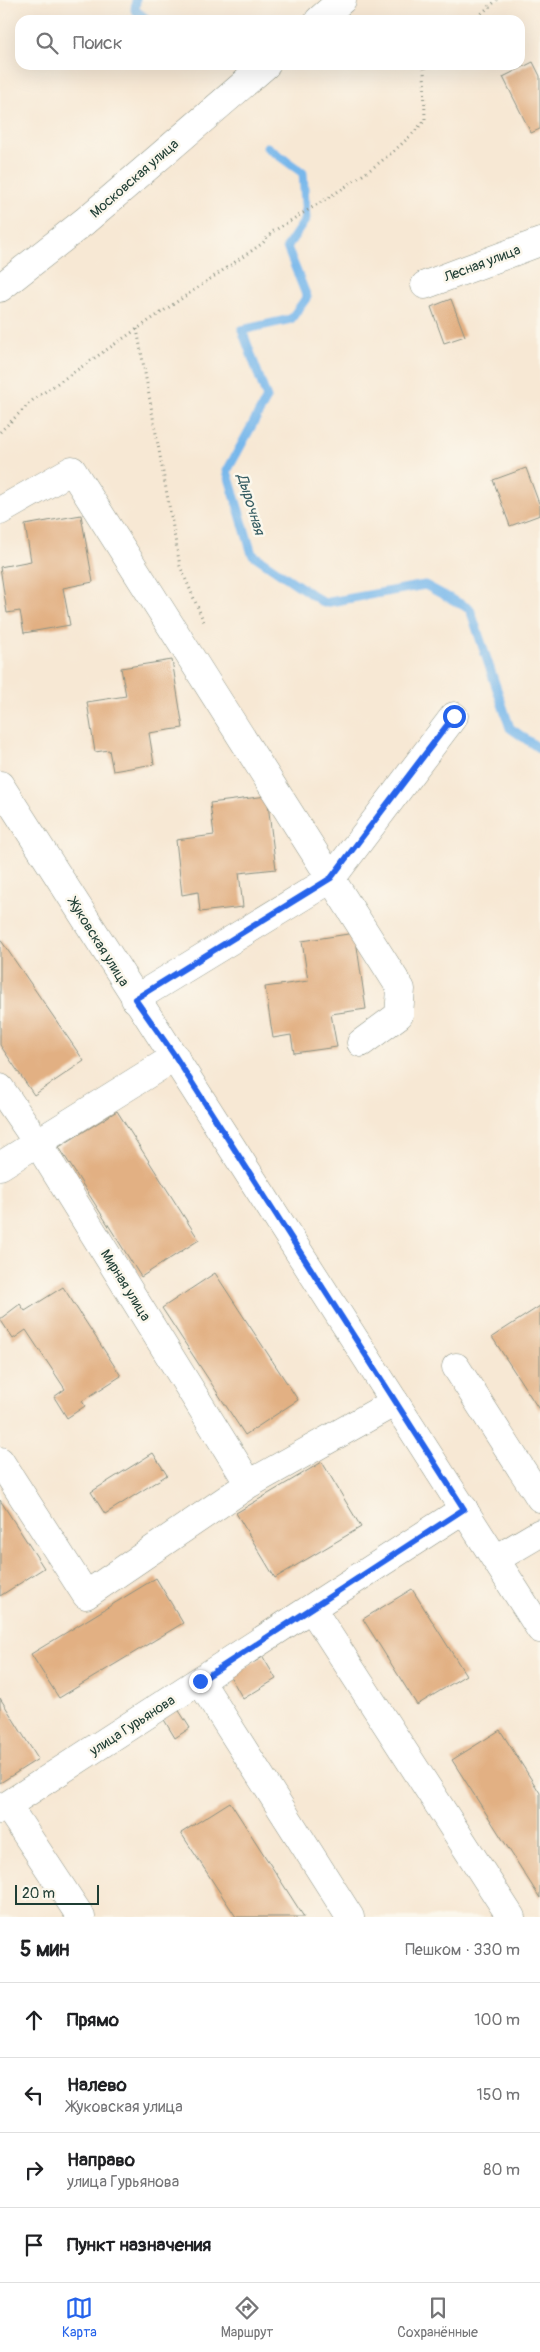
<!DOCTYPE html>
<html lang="ru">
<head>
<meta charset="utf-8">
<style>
	body { margin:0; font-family:Pangolin,sans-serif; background:#f6f6f6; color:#202124 }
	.scale { position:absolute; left:15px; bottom:12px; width:84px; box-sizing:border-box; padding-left:5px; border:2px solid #1f3d34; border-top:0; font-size:14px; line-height:18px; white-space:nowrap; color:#1f3d34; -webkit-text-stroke:4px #fbf7ec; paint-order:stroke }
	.stop { position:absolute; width:15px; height:15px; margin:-11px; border:4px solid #2563eb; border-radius:50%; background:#fff }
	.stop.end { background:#2563eb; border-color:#fff; box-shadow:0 1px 5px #0008 }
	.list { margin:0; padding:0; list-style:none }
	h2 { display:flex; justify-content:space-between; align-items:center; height:65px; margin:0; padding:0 20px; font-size:21px }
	h2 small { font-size:16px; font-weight:400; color:#757577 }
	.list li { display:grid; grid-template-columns:32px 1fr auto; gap:15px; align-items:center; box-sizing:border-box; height:75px; padding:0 20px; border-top:1px solid #e0e0e0 }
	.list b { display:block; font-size:19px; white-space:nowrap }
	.list p { margin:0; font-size:16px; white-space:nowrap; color:#757577 }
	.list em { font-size:16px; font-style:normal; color:#757577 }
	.icon { flex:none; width:28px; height:28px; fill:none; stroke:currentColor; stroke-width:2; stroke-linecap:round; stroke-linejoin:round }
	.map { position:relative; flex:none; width:540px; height:1917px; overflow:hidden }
	.search { position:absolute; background:#fff; box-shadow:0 5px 20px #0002; left:15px; right:15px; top:15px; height:55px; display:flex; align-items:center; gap:12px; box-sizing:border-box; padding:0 18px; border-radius:15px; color:#757577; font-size:19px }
	.sheet { height:365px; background:#fff }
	nav { display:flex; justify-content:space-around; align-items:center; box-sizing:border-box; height:70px; border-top:1px solid #e0e0e0; background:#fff; font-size:14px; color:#757577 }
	nav a { display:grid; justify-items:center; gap:2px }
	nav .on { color:#2563eb }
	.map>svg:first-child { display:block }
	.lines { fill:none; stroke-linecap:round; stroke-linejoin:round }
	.stream { stroke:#77b7eb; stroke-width:9 }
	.building { fill:#e2b083 }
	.minor-casing { stroke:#8b9284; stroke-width:29 }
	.major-casing { stroke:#8b9284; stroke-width:29 }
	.highway-casing { stroke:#8b9284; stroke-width:29 }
	.path { stroke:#8b9284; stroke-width:3; stroke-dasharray:1 4; stroke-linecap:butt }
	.minor { stroke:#fff; stroke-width:28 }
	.major { stroke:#fff; stroke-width:28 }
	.highway { stroke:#fff; stroke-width:28 }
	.route { stroke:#2563eb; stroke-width:6 }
	.labels { text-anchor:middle; stroke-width:5; stroke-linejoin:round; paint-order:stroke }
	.street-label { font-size:14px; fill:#1f3d34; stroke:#fbf7ec }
	.water-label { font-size:15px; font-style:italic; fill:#355c62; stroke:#fbf7ec }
</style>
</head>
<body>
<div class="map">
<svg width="540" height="1917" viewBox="0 0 540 1917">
	<rect width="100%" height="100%" fill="#fbf7ec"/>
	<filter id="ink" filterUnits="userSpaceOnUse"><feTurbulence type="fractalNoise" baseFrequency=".02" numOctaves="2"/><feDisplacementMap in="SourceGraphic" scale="10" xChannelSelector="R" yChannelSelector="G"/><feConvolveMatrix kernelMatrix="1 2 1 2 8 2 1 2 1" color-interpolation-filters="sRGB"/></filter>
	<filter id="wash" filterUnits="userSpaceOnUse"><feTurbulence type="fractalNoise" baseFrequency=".0096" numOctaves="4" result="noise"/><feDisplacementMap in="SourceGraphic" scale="20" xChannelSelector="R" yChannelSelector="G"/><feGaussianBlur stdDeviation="1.12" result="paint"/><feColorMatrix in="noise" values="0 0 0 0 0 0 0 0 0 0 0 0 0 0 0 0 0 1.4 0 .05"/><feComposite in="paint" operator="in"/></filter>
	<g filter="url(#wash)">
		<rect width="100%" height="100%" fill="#f7e8d4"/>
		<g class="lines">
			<path class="stream" d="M136,0L135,10L148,20
				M267,147L303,173L306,219L287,247L307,297L291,319L242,330L267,398L227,471L252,554L324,603L425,585L470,609L510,728L540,749"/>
		</g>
		<g id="blocks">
			<path class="building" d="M533,62L540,76V129L531,133L503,77Z
				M451,299L465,336L444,343L431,307Z
				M526,468L540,506V515L510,526L493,480Z
				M81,515L93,582L63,588L70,625L24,633L20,611L7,613L0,567L31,561L25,525Z
				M172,660L183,728L149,733L154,764L113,771L109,750L95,752L87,702L126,696L121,668Z
				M267,796L276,869L239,873L243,907L200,912L198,892L182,895L176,840L214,835L210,803Z
				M355,933L366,1009L331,1014L337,1047L294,1053L291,1035L273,1038L265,987L308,981L302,941Z
				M0,939L84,1061L34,1095L0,1045Z
				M117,1111L199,1240L141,1277L59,1147Z
				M215,1273L298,1400L245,1435L162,1308Z
				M63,1287L121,1376L82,1401L85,1406L67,1418L54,1397L65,1389L26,1330L13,1339L0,1319L20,1304L25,1311Z
				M540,1306V1411L492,1337Z
				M153,1453L167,1475L105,1514L91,1492Z
				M322,1462L361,1527L275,1578L236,1513Z
				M0,1500L44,1568L0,1596Z
				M156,1578L183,1623L59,1698L31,1654Z
				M412,1589L466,1675L417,1705L363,1619Z
				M263,1657L276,1679L243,1699L230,1676Z
				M0,1698L38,1759L0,1783Z
				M178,1709L190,1728L175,1738L163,1718Z
				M500,1730L540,1793V1898L452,1760Z
				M230,1802L304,1917H236L181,1833Z"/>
		</g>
	</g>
	<g filter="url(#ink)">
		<use href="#blocks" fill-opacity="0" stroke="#8b9284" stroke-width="1"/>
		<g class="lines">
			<g class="minor-casing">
				<path id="minor" d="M425,285L540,242
					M0,511L72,470L401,989L399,1015L361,1043
					M135,999L331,879L454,716
					M0,1088L37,1142L249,1484
					M0,1166L175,1057
					M456,1367L540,1498
					M0,1461L86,1595L249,1484L395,1402
					M496,1559L540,1533
					M312,1609L511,1917
					M200,1681L350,1917
					M7,1805L81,1917
					M0,1810L464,1509"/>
			</g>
			<g class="major-casing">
				<path id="major" d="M0,785L540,1629"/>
			</g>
			<g class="highway-casing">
				<path id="highway" d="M319,20L342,0
					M0,288L85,221L266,65"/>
			</g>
			<path class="path" d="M474,20L497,0
				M137,329L180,566L204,622
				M0,432L33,400L263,243L272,232C325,199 384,168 425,120L424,65"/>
			<use href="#minor" class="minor"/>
			<use href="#major" class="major"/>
			<use href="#highway" class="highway"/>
		</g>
	</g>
	<g class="lines" filter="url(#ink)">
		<path class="route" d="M200,1681L464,1509L175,1056L135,999L331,878L454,716"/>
	</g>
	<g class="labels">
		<g class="street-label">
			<text transform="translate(134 178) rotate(-41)" y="5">Московская улица</text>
			<text transform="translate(482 263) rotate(-21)" y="5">Лесная улица</text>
			<text transform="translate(99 942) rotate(58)" y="5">Жуковская улица</text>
			<text transform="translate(126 1285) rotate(58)" y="5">Мирная улица</text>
			<text transform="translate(132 1725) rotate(-33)" y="5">улица Гурьянова</text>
		</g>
		<g class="water-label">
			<text transform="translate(251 504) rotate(73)" y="5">Дырочная</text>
		</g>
	</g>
</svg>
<div class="scale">20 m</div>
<div class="stop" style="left:454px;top:716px"></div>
<div class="stop end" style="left:200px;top:1681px"></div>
<div class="search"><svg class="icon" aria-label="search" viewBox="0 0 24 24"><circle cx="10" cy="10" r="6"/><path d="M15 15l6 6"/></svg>Поиск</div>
</div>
<section class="sheet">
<h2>5 мин<small>Пешком · 330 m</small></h2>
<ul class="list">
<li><svg class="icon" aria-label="ahead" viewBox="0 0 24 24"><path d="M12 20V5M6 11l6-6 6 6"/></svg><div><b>Прямо</b></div><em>100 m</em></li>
<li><svg class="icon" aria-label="left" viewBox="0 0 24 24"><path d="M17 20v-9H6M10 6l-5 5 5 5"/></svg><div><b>Налево</b><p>Жуковская улица</p></div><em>150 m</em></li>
<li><svg class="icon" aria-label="right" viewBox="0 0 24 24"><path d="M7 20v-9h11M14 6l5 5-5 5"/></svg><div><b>Направо</b><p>улица Гурьянова</p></div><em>80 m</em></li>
<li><svg class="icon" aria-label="arrive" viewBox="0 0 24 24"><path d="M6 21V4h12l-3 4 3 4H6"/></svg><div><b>Пункт назначения</b></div></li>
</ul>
</section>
<nav>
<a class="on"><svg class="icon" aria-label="map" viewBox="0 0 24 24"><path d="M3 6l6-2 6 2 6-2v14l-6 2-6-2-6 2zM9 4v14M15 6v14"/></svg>Карта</a>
<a><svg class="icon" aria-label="directions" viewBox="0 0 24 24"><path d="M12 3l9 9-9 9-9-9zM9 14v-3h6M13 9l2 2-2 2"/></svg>Маршрут</a>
<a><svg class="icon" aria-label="saved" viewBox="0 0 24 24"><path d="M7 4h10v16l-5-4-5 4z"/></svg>Сохранённые</a>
</nav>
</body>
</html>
